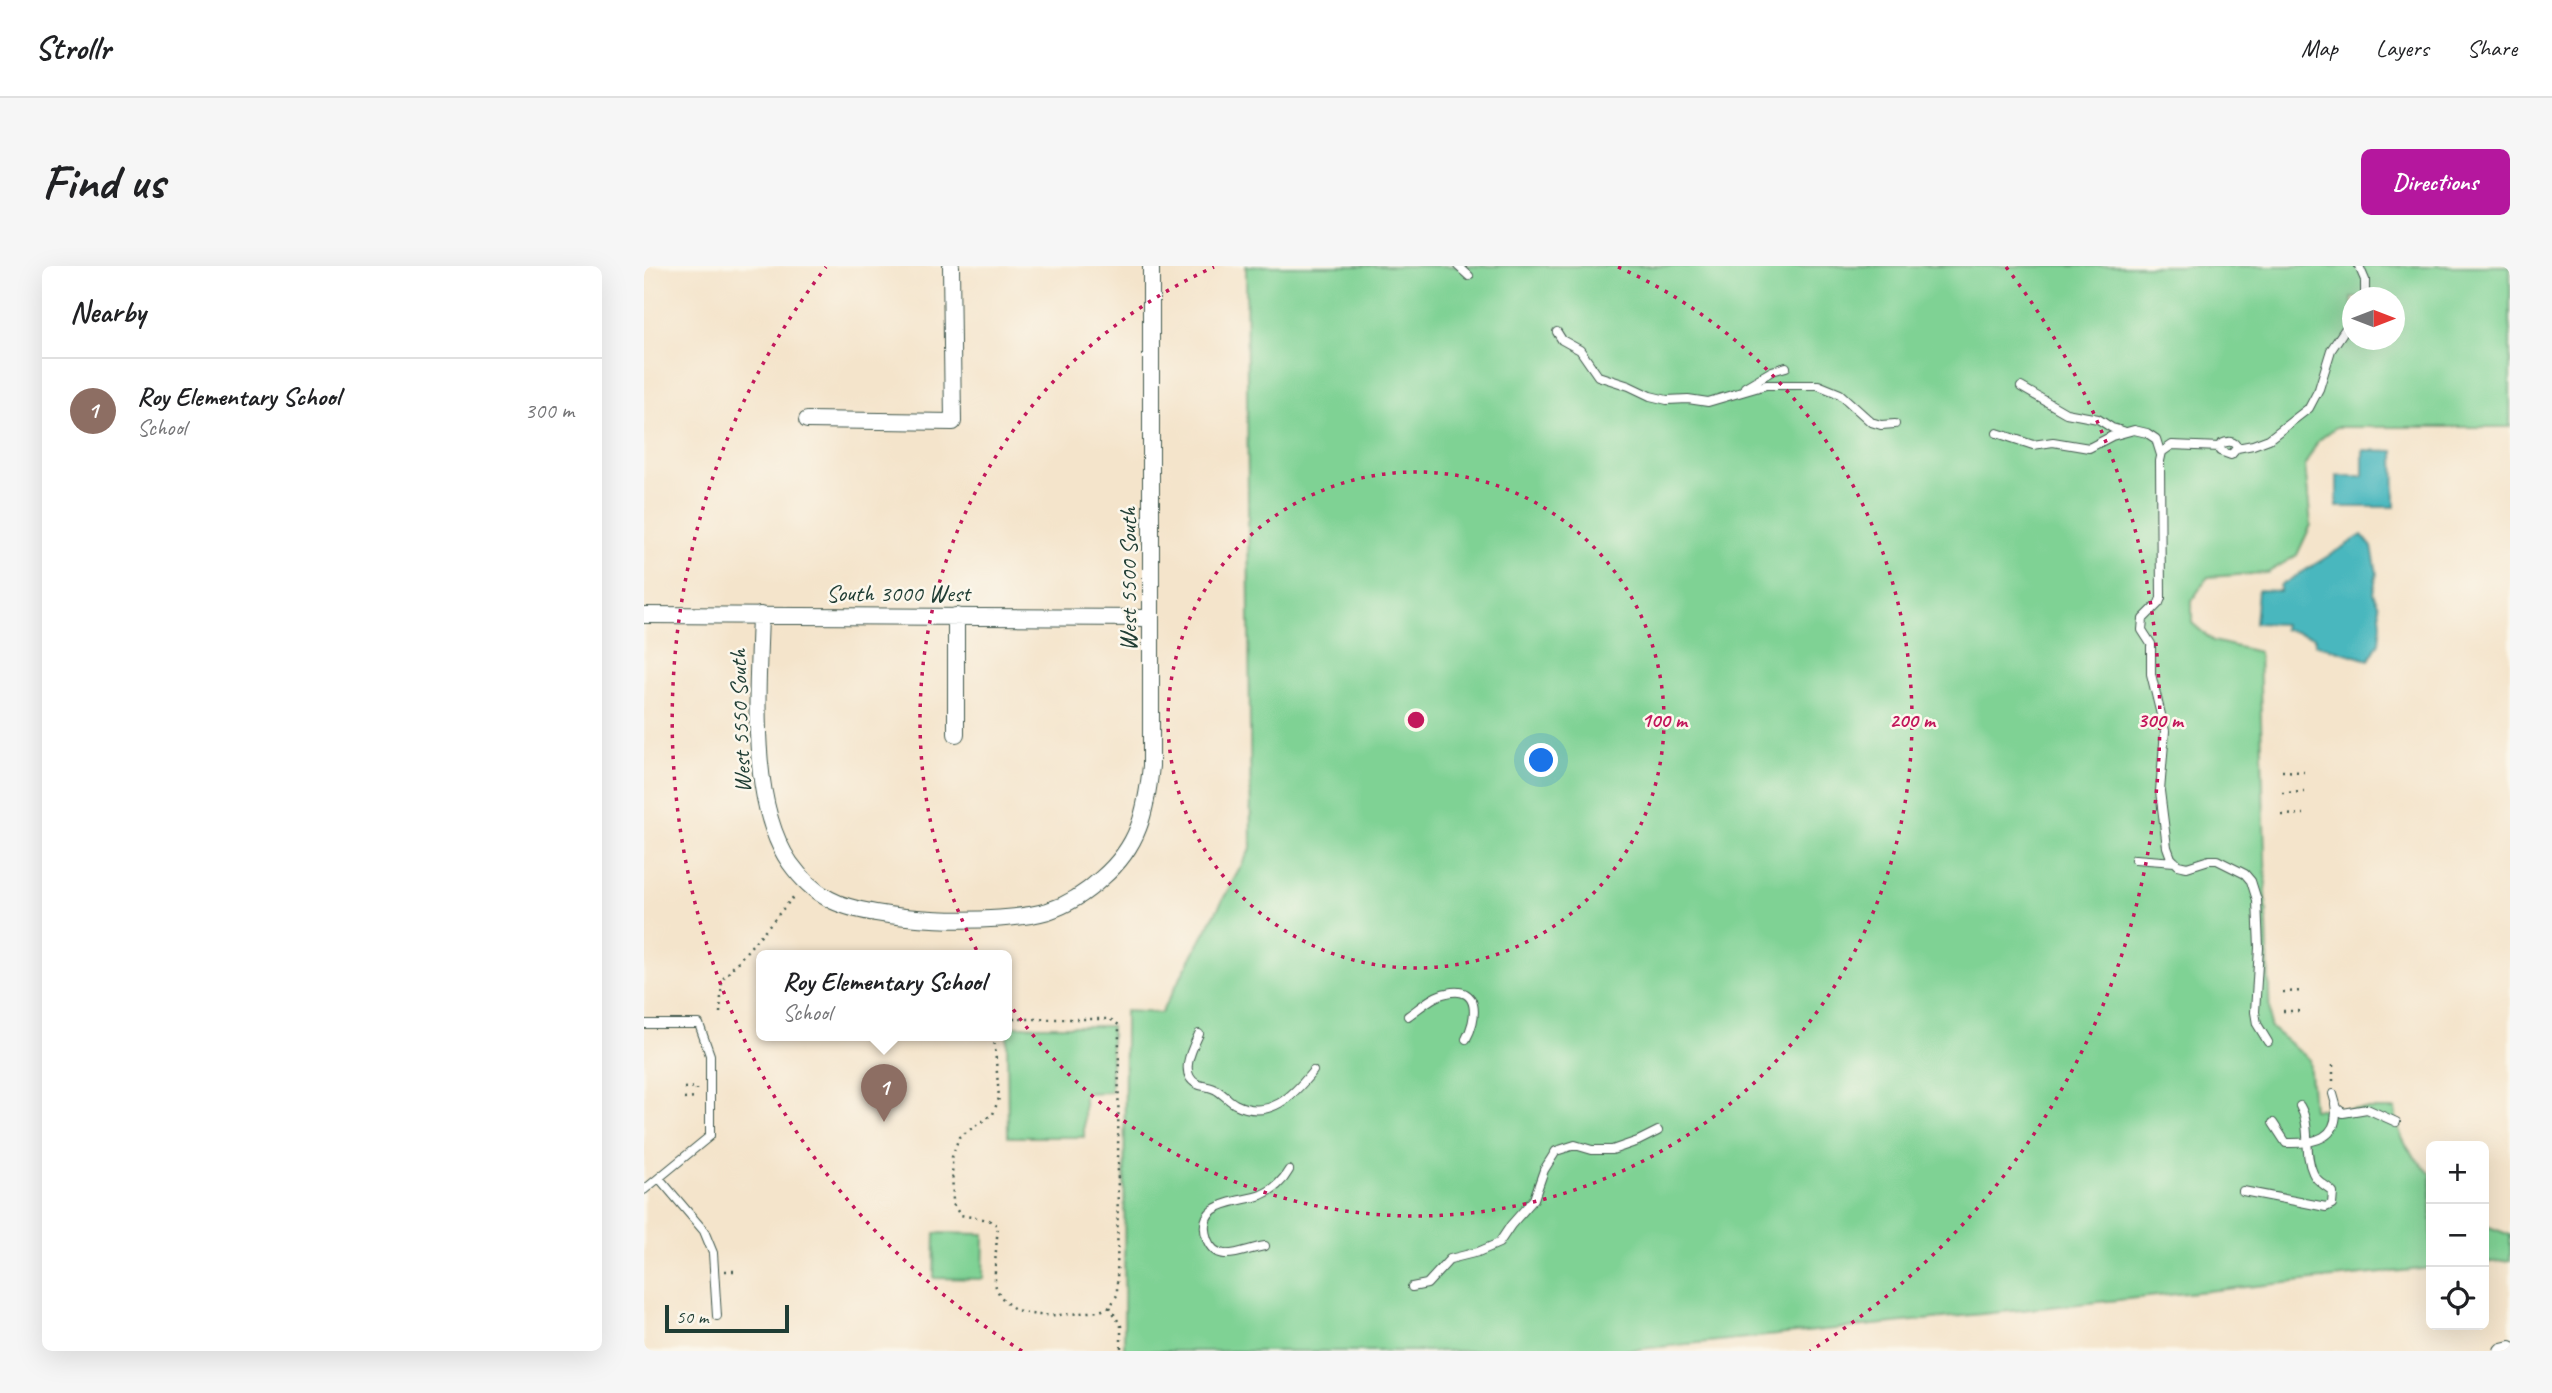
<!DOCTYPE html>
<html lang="en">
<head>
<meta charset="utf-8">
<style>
	body { margin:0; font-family:Caveat,sans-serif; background:#f6f6f6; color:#202124 }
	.controls { position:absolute; right:21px; bottom:21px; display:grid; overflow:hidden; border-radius:10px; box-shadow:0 7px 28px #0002 }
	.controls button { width:63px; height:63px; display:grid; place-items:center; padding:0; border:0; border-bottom:2px solid #e0e0e0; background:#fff; color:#202124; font:35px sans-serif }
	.compass { position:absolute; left:1698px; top:21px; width:63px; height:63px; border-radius:50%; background:#fff; box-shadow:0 7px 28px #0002; rotate:90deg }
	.scale { position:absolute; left:21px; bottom:18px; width:124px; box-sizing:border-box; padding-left:7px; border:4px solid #1f3d34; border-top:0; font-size:19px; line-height:24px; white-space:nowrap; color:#1f3d34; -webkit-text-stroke:5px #fbf7ec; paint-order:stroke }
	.you { position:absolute; left:898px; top:495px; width:24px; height:24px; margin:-18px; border:5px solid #fff; border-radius:50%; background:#1a73e8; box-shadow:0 0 0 10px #1a73e833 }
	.badge { display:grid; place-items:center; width:46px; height:46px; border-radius:50%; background:#b5179e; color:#fff; font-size:23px; font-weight:700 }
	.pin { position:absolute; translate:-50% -58px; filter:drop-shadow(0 2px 4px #0008) }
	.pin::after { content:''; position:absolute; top:37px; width:24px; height:21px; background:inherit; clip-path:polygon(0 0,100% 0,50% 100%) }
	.popup { position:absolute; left:112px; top:684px; width:256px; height:91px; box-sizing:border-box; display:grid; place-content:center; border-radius:10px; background:#fff; filter:drop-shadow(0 2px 5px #0005); font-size:23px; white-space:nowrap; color:#757577 }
	.popup b { font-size:26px; color:#202124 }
	.popup::after { content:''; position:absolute; left:50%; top:100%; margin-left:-14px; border:14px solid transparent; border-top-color:#fff }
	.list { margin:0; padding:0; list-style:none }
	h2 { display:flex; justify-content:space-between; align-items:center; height:91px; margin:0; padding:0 28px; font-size:30px }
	h2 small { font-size:23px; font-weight:400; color:#757577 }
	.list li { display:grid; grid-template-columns:46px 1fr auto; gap:21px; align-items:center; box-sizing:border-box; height:105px; padding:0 28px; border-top:2px solid #e0e0e0 }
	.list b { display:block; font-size:26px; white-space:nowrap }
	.list p { margin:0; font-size:23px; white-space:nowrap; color:#757577 }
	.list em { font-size:23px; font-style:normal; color:#757577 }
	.icon { flex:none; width:38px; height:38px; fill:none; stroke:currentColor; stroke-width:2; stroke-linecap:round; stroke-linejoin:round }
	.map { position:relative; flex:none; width:1866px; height:1085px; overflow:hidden; border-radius:10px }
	header { display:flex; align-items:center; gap:42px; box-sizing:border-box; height:98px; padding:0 35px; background:#fff; border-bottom:2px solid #e0e0e0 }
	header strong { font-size:33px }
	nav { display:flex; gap:38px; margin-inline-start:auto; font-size:24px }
	.intro { display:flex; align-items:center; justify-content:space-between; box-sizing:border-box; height:168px; padding:0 42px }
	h1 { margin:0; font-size:49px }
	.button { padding:18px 32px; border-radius:10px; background:#b5179e; color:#fff; font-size:24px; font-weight:700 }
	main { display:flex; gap:42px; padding:0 42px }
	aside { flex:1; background:#fff; border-radius:10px; box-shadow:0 7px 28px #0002 }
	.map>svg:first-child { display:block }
	.green { fill:#7fd294; stroke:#4f8864; stroke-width:2; fill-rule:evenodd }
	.water { fill:#48b7be; stroke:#347a79; stroke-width:2 }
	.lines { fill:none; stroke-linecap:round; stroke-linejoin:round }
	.service-casing { stroke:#3f564b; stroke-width:10 }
	.minor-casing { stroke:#3f564b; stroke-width:18 }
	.path { stroke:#3f564b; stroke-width:2.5; stroke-dasharray:2 5; stroke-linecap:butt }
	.service { stroke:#fff; stroke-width:8 }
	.minor { stroke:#fff; stroke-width:16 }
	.ring { fill:none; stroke:#c2185b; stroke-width:3.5; stroke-dasharray:3.5 7 }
	.labels { text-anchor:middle; stroke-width:5; stroke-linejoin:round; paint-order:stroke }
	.street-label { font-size:24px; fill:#1f3d34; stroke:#fbf7ec }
	.centre { fill:#c2185b; stroke:#fbf7ec; stroke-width:3.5 }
	.ring-label { font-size:21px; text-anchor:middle; font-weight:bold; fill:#c2185b; stroke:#fbf7ec; stroke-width:5; stroke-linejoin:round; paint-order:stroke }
</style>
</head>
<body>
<header>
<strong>Strollr</strong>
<nav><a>Map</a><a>Layers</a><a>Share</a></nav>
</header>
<div class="intro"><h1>Find us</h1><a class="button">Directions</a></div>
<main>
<aside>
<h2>Nearby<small></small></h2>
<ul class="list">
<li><span class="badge" style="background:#8d6e63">1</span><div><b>Roy Elementary School</b><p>School</p></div><em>300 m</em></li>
</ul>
</aside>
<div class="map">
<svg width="1866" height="1085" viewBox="0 0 1866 1085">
	<rect width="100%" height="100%" fill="#fbf7ec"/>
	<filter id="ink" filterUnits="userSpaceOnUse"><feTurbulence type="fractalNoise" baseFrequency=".0143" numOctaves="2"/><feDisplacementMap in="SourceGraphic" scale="14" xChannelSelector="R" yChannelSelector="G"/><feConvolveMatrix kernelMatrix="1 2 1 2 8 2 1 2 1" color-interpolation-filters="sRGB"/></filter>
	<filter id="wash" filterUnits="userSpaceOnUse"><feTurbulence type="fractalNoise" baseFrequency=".00686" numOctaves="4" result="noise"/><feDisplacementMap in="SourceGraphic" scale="28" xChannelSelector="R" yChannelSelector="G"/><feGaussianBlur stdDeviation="1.57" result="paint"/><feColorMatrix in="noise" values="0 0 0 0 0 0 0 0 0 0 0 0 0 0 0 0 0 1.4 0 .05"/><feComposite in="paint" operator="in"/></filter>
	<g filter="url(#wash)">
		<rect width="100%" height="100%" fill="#f4e4cb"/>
		<path class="green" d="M602,0H1866V161H1692L1674,175L1661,199L1667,259L1653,289L1623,307L1564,311L1548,334V357L1569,375L1615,386L1626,761L1665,793L1669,843H1751C1754,874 1766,888 1787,908V1002L976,1085H480L481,745L517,747L607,582ZM1708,32H1750V74H1708Z
			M363,760H467V826L440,827V871H364Z
			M1840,959L1866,969V994L1840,997Z
			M291,967L340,968L339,1013L290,1012Z"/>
		<path class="water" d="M1719,184L1750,185L1751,241H1693V210H1719Z
			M1718,269L1728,281L1733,307L1729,327L1735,339L1737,358L1735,377L1725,394L1671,378V371L1639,363L1640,358L1611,357L1614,324L1636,325V320Z"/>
	</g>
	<g filter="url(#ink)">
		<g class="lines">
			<g class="service-casing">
				<path id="service" d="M814,0L825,10
					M1715,0L1721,14V32
					M913,66L918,74L936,84L954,110L985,120L1006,130L1023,134L1044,133L1064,136L1122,119H1174L1196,128L1227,156L1237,159L1251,158
					M1101,121L1128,105L1142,101
					M1377,121L1422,147L1454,153L1468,162L1479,165
					M1353,167L1389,179L1409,176L1445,182L1468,170L1490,164L1503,167L1512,173L1517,189
					M1576,181L1528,179L1518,186L1516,195L1517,332L1515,337L1499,353L1498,364L1507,378V408L1521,465L1516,525L1523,581L1527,592L1534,599L1543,601L1565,594H1573L1601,608L1607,615L1613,634L1615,682L1611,746L1613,758L1624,776
					M1593,182C1591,174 1583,175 1577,178L1576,185L1587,189L1593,182L1609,179L1625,173L1665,142L1675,123L1687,84L1708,53
					M1491,593L1531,596
					M764,750C776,742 789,729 803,727C837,719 833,754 822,773
					M0,758H55L66,789V870L0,924
					M555,768C549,781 534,808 553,818C559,821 567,820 574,825C580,829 584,834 591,838C625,855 649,830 669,805
					M1689,828L1693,842L1699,847L1723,843L1752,856
					M1629,857L1642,877C1670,878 1697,873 1691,838
					M15,912L60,965L69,987L73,1050
					M1599,925L1682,941L1688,938L1689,926C1683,919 1673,917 1669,907C1659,886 1668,861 1656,840
					M621,980C602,982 573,1001 563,973C550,934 596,937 617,929C629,924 639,915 645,904
					M768,1021L783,1018L806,993L834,986L855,977L867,959L890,933L900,904L912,885L931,879L948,884H968L994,875L1014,865"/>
			</g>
			<g class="minor-casing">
				<path id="minor" d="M163,154L309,156L307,0
					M0,349L507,352
					M116,349C114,422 104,536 146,597C156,611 170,625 185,633C229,657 356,659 404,645C423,639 443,626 458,612C495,580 502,546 507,500V0
					M312,350V468
					M1858,1085L1866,1083"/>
			</g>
			<path class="path" d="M1638,505L1660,506
				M1638,527L1660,526
				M1638,549L1660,548
				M1639,726L1660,725
				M1639,745H1660
				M76,747L78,714L152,628
				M350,770L355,832L349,848L315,871L308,891L309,938L316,949L345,954L354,960C353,972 349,1012 352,1021C368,1062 422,1047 456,1045L466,1041L473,1029L475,759L466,753H362
				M1689,815V794
				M40,822L52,821V824
				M40,833L52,832V830
				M81,1005H92
				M466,1041L477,1060V1085"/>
			<use href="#service" class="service"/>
			<use href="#minor" class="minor"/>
		</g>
	</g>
	<g class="ring">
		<circle cx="772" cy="454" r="248"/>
		<path d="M974 1A496 496 0 1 1 570 1"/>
		<path d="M378 1085A744 744 0 0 1 182 1M1362 1A744 744 0 0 1 1166 1085"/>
	</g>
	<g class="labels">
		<g class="street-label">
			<text transform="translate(484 313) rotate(-90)" y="8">West 5500 South</text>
			<text x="254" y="335">South 3000 West</text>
			<text transform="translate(96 455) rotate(-92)" y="8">West 5550 South</text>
		</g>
	</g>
	<circle cx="772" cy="454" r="10" class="centre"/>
	<g class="ring-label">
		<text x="1020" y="461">100 m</text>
		<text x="1268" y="461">200 m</text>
		<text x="1516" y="461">300 m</text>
	</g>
</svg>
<div class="controls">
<button>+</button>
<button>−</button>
<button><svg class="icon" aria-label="locate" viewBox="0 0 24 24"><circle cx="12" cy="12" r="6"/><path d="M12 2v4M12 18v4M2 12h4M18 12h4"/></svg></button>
</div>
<svg class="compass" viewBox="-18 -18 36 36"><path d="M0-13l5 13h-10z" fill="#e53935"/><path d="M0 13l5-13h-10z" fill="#757577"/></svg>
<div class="scale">50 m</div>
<div class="you"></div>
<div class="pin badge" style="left:240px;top:856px;background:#8d6e63">1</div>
<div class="popup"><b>Roy Elementary School</b>School</div>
</div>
</main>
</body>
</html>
